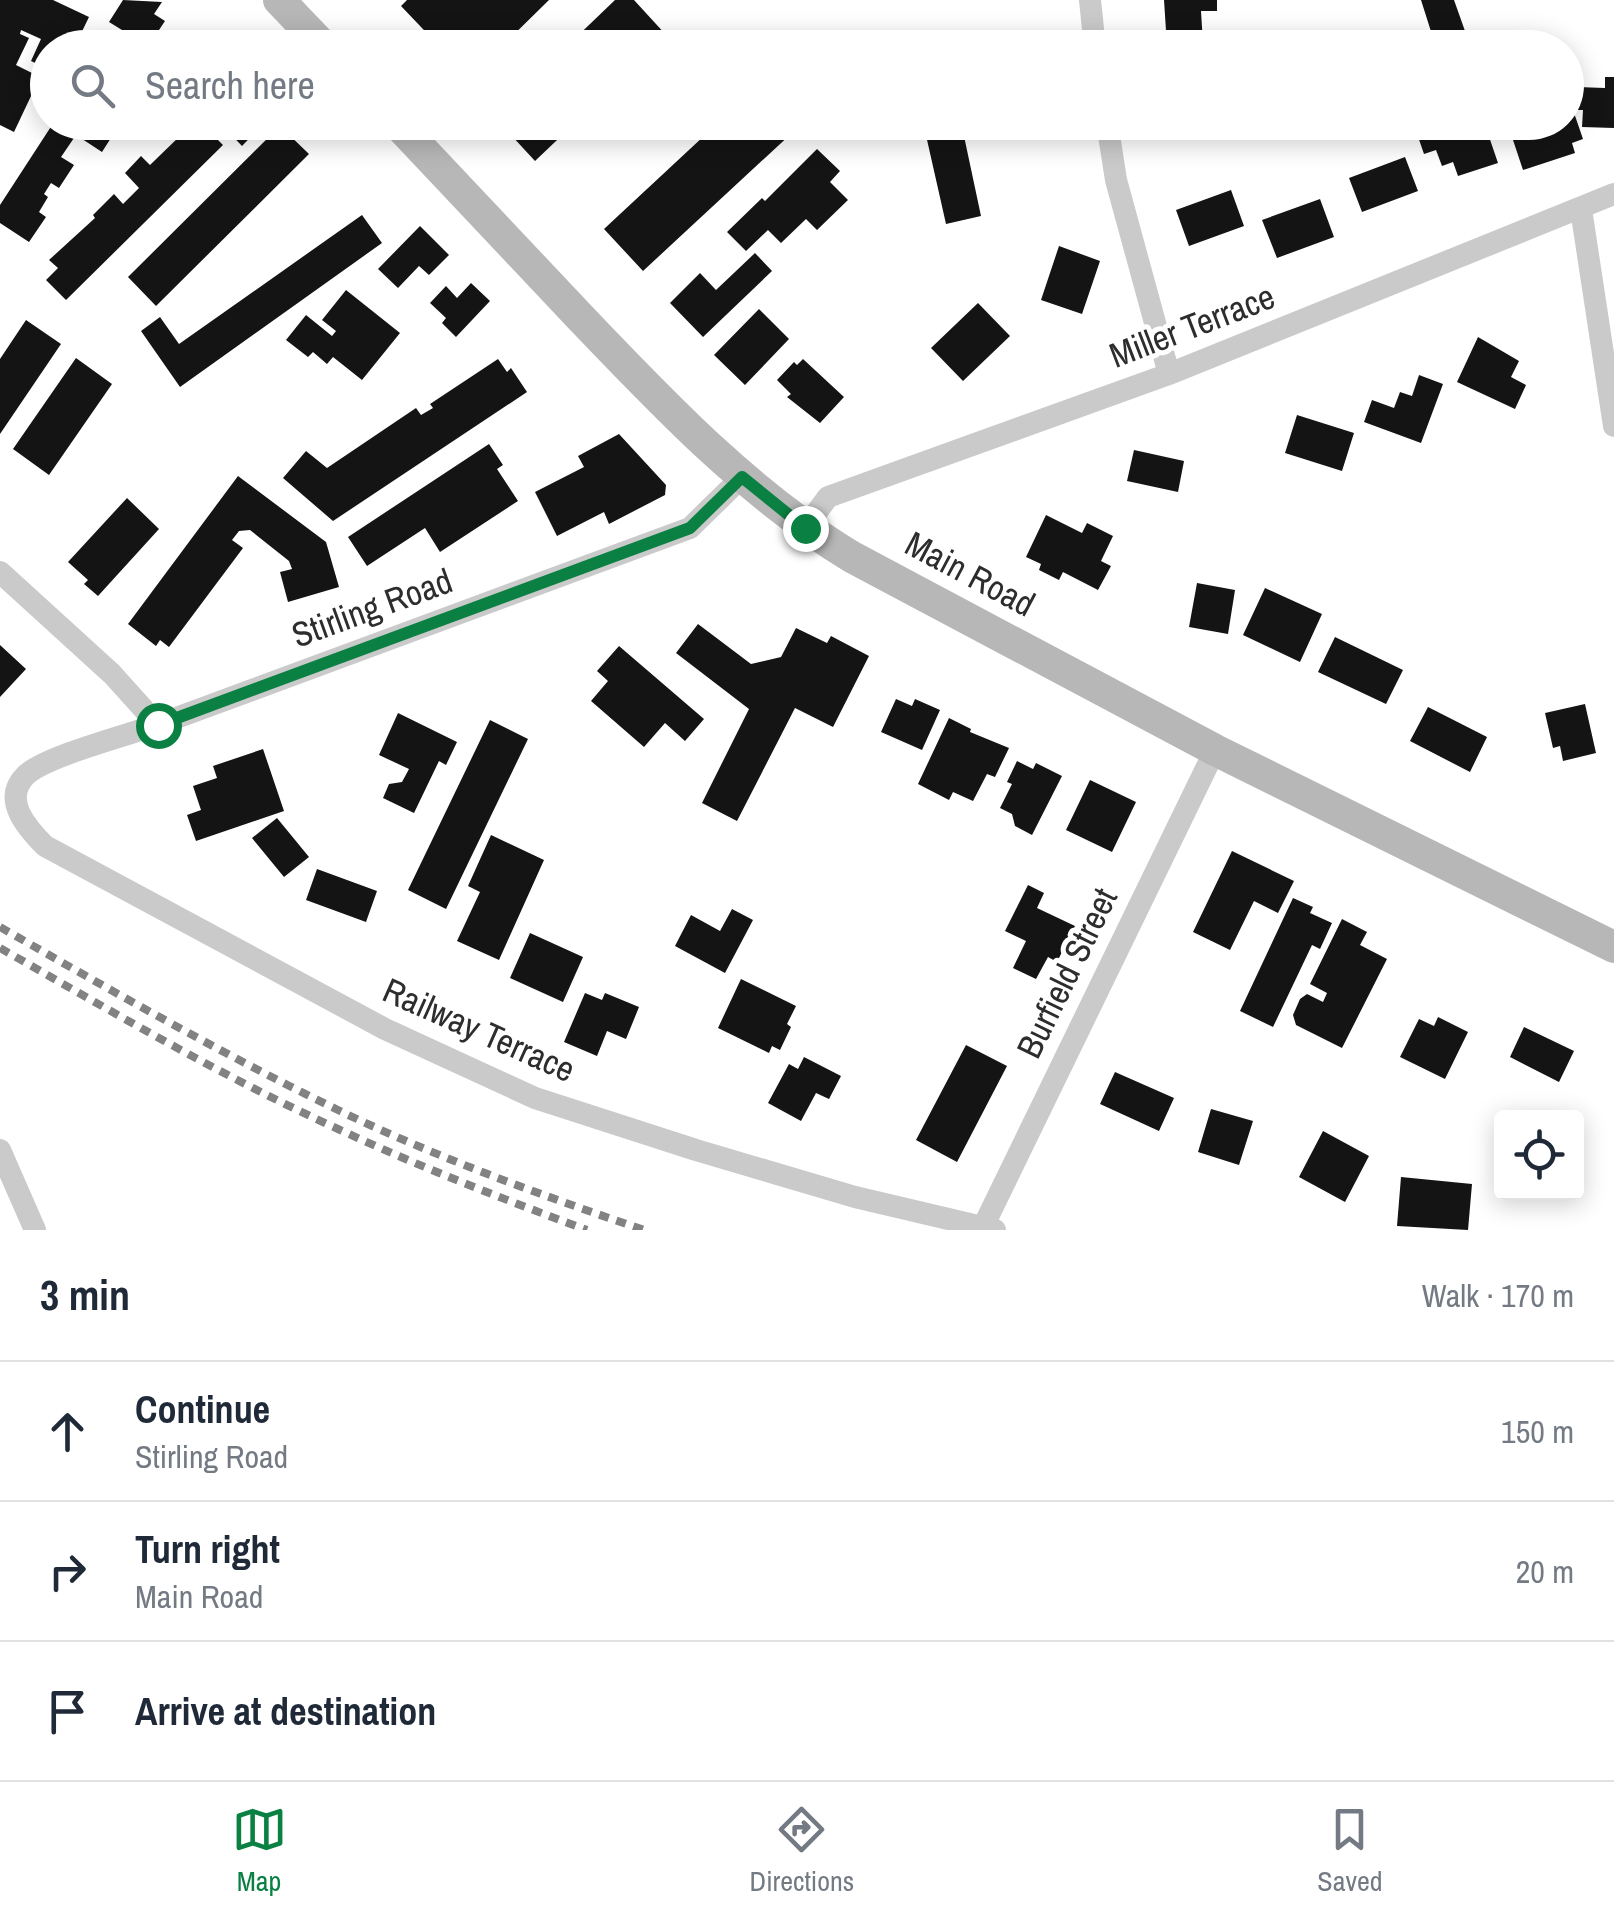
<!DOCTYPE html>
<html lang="en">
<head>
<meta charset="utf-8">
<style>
	body { margin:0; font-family:"Archivo Narrow",sans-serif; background:#f2f2f3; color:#1f2937 }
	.controls { position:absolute; right:30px; bottom:30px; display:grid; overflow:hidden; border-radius:10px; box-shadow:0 5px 25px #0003 }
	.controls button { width:90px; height:90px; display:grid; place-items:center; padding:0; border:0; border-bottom:2px solid #e0e1e3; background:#fff; color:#1f2937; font:50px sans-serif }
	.stop { position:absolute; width:30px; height:30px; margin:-22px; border:8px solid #0b8043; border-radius:50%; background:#fff }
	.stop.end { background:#0b8043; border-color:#fff; box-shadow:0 2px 10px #0008 }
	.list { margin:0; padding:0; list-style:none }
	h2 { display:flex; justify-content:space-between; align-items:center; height:130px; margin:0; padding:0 40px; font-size:42px }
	h2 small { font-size:32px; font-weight:400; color:#747a83 }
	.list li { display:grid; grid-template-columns:65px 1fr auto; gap:30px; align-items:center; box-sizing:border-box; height:140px; padding:0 40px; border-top:2px solid #e0e1e3 }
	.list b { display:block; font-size:38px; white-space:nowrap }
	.list p { margin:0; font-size:32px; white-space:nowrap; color:#747a83 }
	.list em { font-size:32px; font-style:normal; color:#747a83 }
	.icon { flex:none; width:55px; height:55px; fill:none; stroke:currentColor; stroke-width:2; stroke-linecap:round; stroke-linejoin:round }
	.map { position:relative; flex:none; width:1614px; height:1230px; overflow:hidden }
	.search { position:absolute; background:#fff; box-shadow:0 5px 25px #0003; left:30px; right:30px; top:30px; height:110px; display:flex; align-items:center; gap:25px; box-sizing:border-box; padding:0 35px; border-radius:55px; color:#747a83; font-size:38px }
	.sheet { height:550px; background:#fff }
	nav { display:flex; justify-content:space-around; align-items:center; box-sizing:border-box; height:140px; border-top:2px solid #e0e1e3; background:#fff; font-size:28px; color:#747a83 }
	nav a { display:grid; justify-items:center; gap:5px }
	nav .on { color:#0b8043 }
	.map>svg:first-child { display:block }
	.building { fill:#141414 }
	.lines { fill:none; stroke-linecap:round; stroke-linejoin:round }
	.minor { stroke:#cacaca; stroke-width:22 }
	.secondary { stroke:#b7b7b7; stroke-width:32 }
	.rail { stroke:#828282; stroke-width:8; stroke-dasharray:10 8; stroke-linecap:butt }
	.route { stroke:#0b8043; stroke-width:12 }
	.labels { text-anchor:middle; stroke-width:10; stroke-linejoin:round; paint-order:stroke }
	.street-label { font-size:35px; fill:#2d2d2d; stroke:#fff }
</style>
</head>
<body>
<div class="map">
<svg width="1614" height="1230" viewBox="0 0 1614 1230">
	<rect width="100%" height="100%" fill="#fff"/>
	<path class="building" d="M0,0H53L89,17L74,48H48V69L31,61L41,39L21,30L20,34L29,38L16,65L40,77L14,132L0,125Z
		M123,0L162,2L154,14L165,21L147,48H129L135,38L109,22Z
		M407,0H549L500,48H441L401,6Z
		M615,0H634L667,36L655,48H565Z
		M1164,0H1217V11H1201L1203,44L1167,46Z
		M1421,0H1454L1465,31L1434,41Z
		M1605,77H1614V128L1582,127L1583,110H1577V87L1605,88Z
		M1573,110L1583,139L1572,143L1575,153L1523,170L1510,131L1536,122H1566V113Z
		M54,122H105L116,130L102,152L76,135L61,157L74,165L59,188L51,183L44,194L48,197L39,212L46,217L29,242L0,223V205Z
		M178,122H217L209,131L223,145L66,300L46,280L58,268L49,260L95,218L93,215L114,194L123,204L139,188L125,173L141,156L150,165L183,133L175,125Z
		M219,122H265L242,146Z
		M499,122H576L535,161Z
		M719,122H784L793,132L643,271L604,229Z
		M923,122H961L981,216L946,224Z
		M1413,122H1484L1498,163L1458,176L1453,162L1442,166L1436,150L1424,154Z
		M280,126L309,154L156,306L128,277Z
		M817,149L840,171L830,182L848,200L817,230L806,219L781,243L768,230L746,251L727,232L762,198L765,201Z
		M1405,157L1418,191L1362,212L1349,178Z
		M1231,190L1244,226L1189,246L1176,210Z
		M1320,199L1334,237L1277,258L1262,220Z
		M362,215L382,243L180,387L141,331L160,317L179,344Z
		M420,226L449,255L429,275L419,266L398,288L378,269Z
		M1059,246L1100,261L1082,314L1041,300Z
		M755,253L772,271L703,337L670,303L700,273L716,290Z
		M471,283L490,301L456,337L442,323L446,318L430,303L446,286L457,298Z
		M346,290L400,333L362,380L333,357L327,364L313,352L308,357L286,340L306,315L332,336L336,331L322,320Z
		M978,303L1010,336L963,381L931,348Z
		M759,309L789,339L745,385L714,355Z
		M26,320L61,344L0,434V359Z
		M1478,337L1519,361L1511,377L1526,385L1515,409L1457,382Z
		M76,358L112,384L49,475L13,449Z
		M498,359L507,372L511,368L527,392L333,521L283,478L306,451L327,468L416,408L421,415L433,408L430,404Z
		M803,359L844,397L820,423L787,397L791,394L777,380L794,362L797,365Z
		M1419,375L1443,384L1421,443L1364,422L1372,400L1394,408L1400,392L1412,396Z
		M1297,415L1354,433L1342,471L1285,453Z
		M619,434L666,485L665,495L609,524L604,512L557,536L535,492L584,467L578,456Z
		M489,444L503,465L497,469L518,501L440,552L425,528L367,566L348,537Z
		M1134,450L1184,461L1178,492L1127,481Z
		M238,476L326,542L339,587L288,602L280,572L292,569L289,561L250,530L239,531L232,540L243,548L169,647L160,640L156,646L128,624Z
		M127,498L159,529L98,596L84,584L88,580L68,562Z
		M1046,515L1082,533L1087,523L1113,536L1101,561L1111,566L1098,590L1063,572L1059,580L1039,570L1041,564L1026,557Z
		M1197,583L1235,590L1228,634L1189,627Z
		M1265,588L1322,614L1300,662L1243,635Z
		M698,624L751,664L781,657L796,628L827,643L831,636L869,656L833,727L795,708L737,821L702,803L749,709L676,653Z
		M1335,637L1403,670L1386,704L1318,672Z
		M0,645L26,669L0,697Z
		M619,646L704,719L685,741L665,723L644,747L591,701L608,681L597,671Z
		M896,699L912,706L915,699L940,710L922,750L881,732Z
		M1585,704L1596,753L1563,761L1560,746L1553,748L1545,713Z
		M1428,707L1487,737L1470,772L1410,741Z
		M398,713L457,742L446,765L439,761L414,813L383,798L389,784L402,782L409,769L379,755Z
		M949,718L971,729L970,732L1009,748L995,777L987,774L973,801L953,792L949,800L918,784Z
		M490,720L528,739L446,909L408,890Z
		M263,749L284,811L196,841L187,815L201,810L193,786L217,778L213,766Z
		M1017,761L1033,769L1036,763L1062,776L1032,835L1015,826L1012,814L1000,808L1012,784L1007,782Z
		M1090,780L1136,802L1112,852L1066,830Z
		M277,818L309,857L284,877L252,838Z
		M491,835L544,860L499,960L457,941L480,892L468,886Z
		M1232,851L1294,881L1278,913L1254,901L1230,950L1193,932Z
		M317,869L377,891L366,922L306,900Z
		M1028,885L1044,893L1037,908L1075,926L1057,962L1048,957L1036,979L1013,968L1026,941L1005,931Z
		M1293,898L1313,907L1310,913L1332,923L1320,949L1312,945L1273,1027L1240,1011Z
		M732,909L753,920L725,973L675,946L691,915L720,931Z
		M1342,919L1367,932L1360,945L1387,959L1342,1048L1296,1025L1293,1015L1300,999L1307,994L1323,1002L1327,993L1310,984Z
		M530,933L583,957L563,1002L510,978Z
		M741,979L796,1006L787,1024L791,1027L780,1050L772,1046L769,1053L718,1028Z
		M585,993L602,1000L605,993L639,1007L626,1039L607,1031L597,1056L564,1042Z
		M1438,1017L1468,1032L1445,1079L1400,1057L1419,1019L1434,1026Z
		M1524,1027L1574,1051L1559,1082L1510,1057Z
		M966,1045L1007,1066L957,1162L916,1140Z
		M804,1057L841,1076L829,1099L816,1093L801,1121L768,1103L789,1064L798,1069Z
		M1115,1072L1174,1098L1159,1131L1100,1104Z
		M1211,1109L1253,1121L1239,1165L1198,1152Z
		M1323,1131L1369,1156L1345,1202L1299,1177Z
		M1401,1177L1472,1184L1468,1230L1397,1226Z"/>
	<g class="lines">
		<path class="minor" d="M1090,0L1095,48
			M1107,122L1116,180L1169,374
			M1581,209L1614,426
			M742,477L690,528C516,592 342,657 168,721C136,733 47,755 26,775C1,799 27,828 45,846L385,1029L535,1098L696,1150L855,1197L995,1230
			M805,528L828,497L1169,374L1614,194
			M0,572L112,674L158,725
			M0,1150L35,1230
			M983,1227L1215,750"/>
		<path class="secondary" d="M279,0L325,48
			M396,122C457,187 518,251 579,316C663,404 748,494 852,557L1215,750L1614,947"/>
		<path class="rail" d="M0,927C112,991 224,1055 340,1111C438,1158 541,1195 644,1230
			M0,948C111,1011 221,1076 338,1129C420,1167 503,1199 587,1230"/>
	</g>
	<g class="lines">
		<path class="route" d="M158,725L690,528L742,477L805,528"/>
	</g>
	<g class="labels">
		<g class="street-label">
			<text transform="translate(1192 326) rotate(-21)" y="12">Miller Terrace</text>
			<text transform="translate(970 574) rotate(28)" y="12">Main Road</text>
			<text transform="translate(372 608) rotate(-20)" y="12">Stirling Road</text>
			<text transform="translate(1067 973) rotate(-64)" y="12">Burfield Street</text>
			<text transform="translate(479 1030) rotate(24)" y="12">Railway Terrace</text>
		</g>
	</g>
</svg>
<div class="controls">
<button><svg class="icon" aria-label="locate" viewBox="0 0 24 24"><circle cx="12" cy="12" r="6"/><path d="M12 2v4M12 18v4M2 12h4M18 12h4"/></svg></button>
</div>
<div class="stop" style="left:158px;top:725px"></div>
<div class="stop end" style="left:805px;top:528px"></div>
<div class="search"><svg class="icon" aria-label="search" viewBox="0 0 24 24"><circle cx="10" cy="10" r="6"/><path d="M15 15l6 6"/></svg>Search here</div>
</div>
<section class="sheet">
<h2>3 min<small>Walk · 170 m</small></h2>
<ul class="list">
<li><svg class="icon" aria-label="ahead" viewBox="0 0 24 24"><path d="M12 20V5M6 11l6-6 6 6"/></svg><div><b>Continue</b><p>Stirling Road</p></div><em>150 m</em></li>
<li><svg class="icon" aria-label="right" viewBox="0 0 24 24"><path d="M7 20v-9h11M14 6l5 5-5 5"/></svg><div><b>Turn right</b><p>Main Road</p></div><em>20 m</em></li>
<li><svg class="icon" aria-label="arrive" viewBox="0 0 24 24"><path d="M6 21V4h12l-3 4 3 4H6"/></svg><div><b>Arrive at destination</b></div></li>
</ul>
</section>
<nav>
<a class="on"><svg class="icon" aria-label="map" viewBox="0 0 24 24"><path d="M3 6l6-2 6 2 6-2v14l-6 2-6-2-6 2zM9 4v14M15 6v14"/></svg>Map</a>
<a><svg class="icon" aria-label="directions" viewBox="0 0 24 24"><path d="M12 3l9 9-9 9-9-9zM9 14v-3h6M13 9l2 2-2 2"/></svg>Directions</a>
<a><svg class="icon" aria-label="saved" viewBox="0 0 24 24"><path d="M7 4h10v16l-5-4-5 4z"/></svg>Saved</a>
</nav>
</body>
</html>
